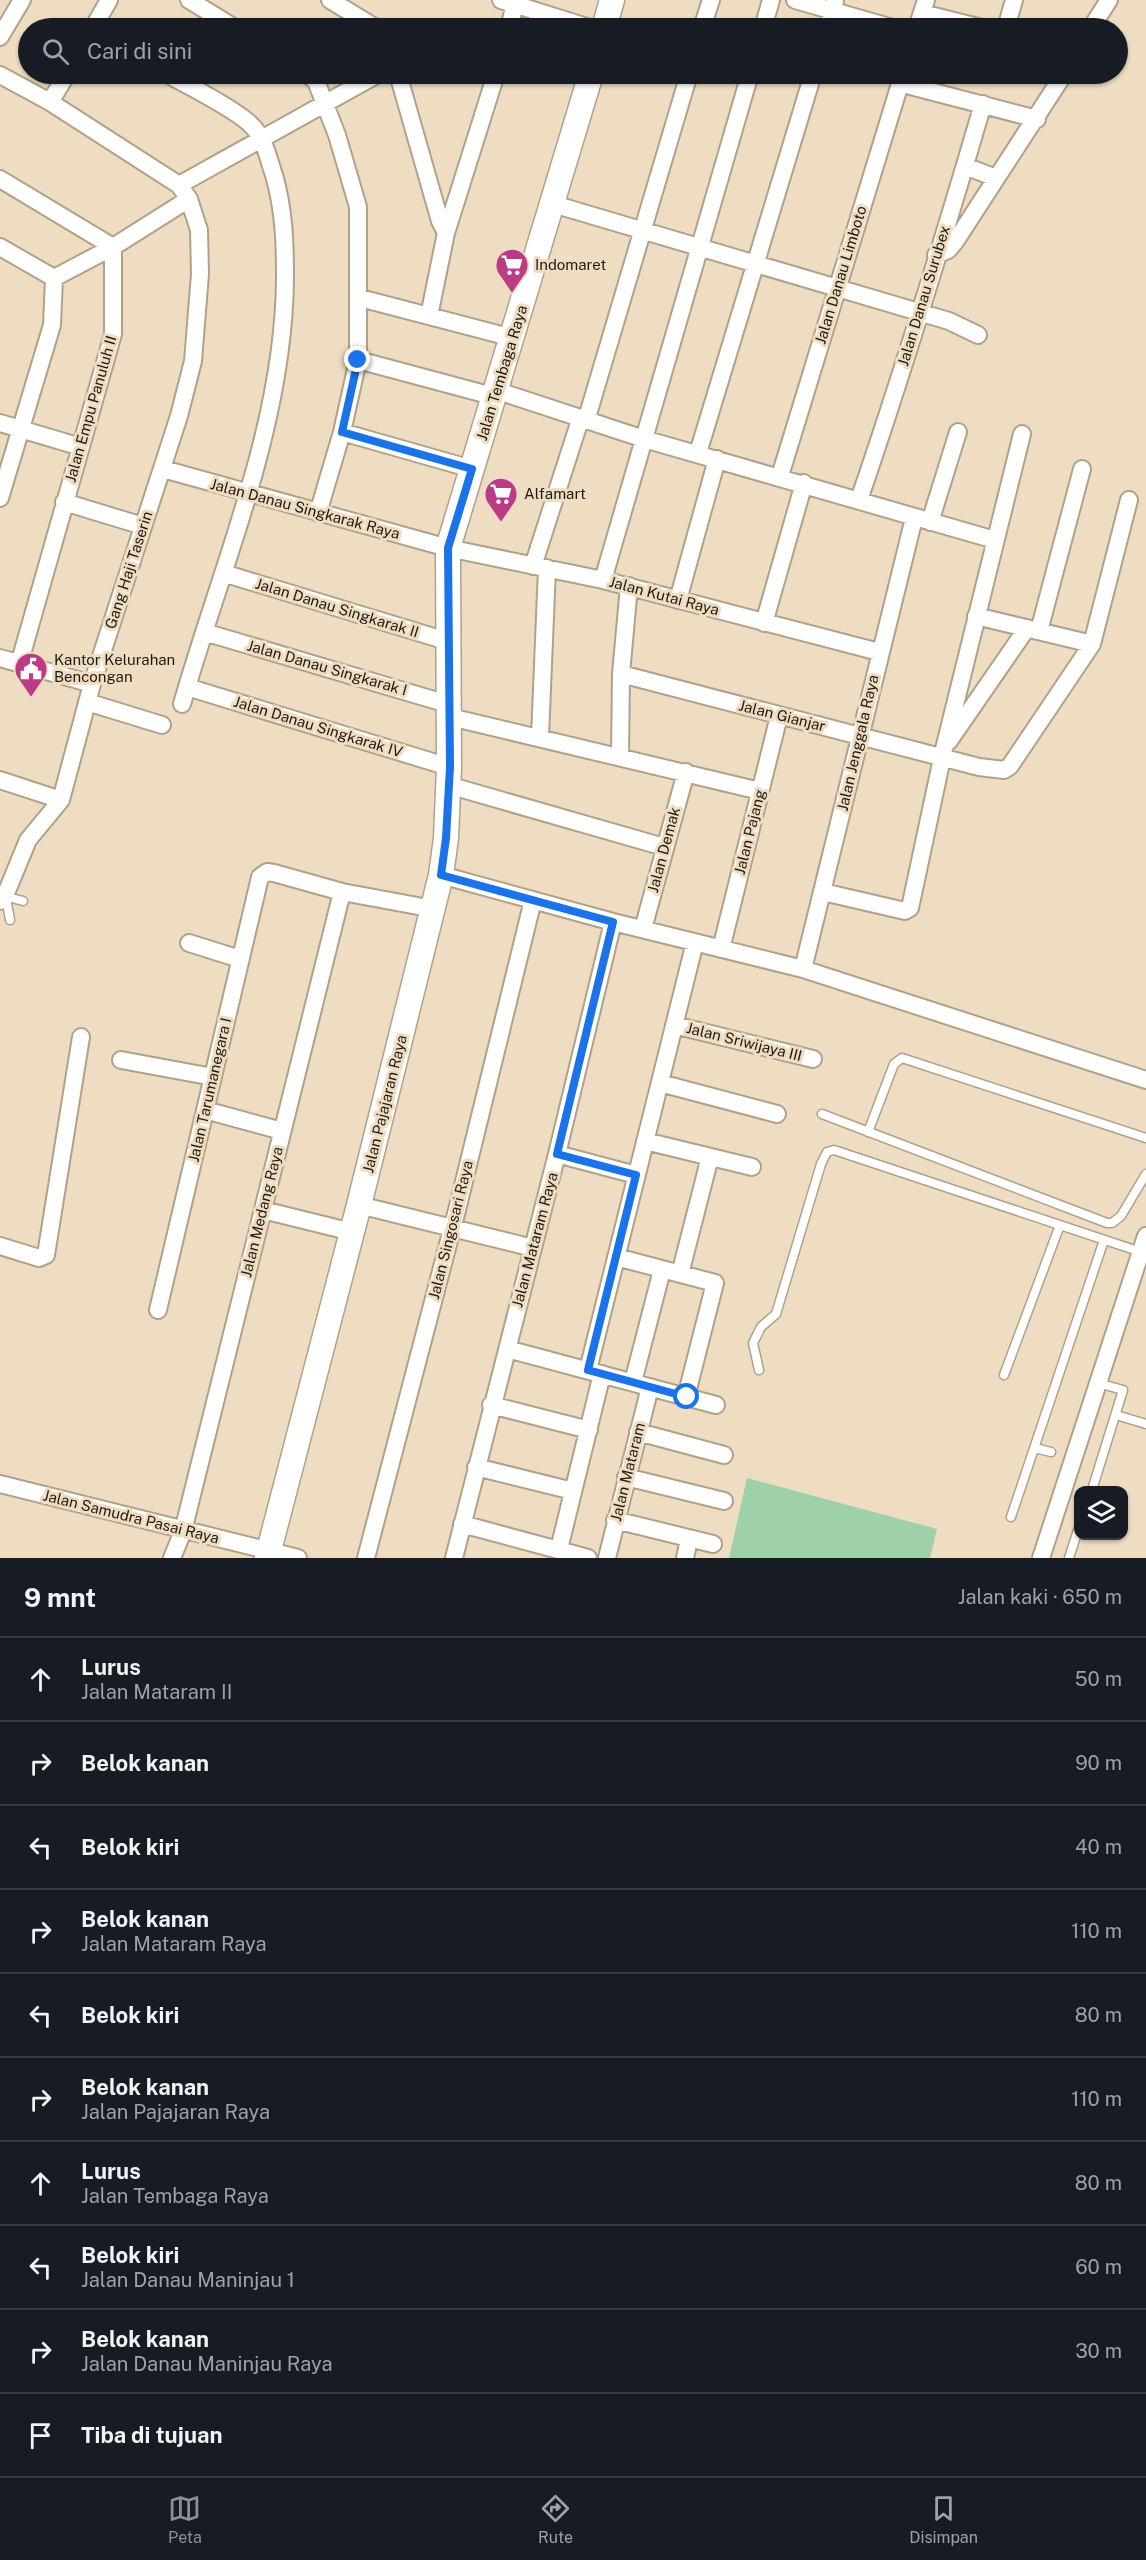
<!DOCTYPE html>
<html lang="id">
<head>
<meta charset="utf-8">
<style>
	body { margin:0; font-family:"Public Sans",sans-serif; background:#20242c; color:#f1f3f6 }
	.controls { position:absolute; right:18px; bottom:18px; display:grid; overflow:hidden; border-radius:12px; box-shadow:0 2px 4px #0004 }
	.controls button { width:54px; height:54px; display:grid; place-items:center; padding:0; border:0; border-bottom:2px solid #363941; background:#171b24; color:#f1f3f6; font:30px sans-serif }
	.stop { position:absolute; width:18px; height:18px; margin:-14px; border:4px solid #1a73e8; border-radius:50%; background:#fff }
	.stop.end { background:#1a73e8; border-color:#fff; box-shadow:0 2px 6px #0008 }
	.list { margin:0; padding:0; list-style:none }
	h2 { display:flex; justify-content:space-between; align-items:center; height:78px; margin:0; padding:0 24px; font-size:26px }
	h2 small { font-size:20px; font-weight:400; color:#9ea1a6 }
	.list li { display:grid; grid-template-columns:39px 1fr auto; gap:18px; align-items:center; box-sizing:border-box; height:84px; padding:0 24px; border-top:2px solid #363941 }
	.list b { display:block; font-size:22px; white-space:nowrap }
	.list p { margin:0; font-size:20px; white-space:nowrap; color:#9ea1a6 }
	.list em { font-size:20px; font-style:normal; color:#9ea1a6 }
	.icon { flex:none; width:33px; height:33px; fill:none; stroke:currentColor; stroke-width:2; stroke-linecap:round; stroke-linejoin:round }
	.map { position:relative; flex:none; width:1146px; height:1558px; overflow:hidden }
	.search { position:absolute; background:#171b24; box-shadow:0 2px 4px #0004; left:18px; right:18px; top:18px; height:66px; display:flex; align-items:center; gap:15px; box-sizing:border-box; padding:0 21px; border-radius:33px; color:#9ea1a6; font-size:22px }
	.sheet { height:918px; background:#171b24 }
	nav { display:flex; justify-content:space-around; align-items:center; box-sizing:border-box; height:84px; border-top:2px solid #363941; background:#171b24; font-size:16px; color:#9ea1a6 }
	nav a { display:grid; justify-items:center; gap:3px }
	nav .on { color:#8c9099 }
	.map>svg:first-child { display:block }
	.green { fill:#9ed0aa }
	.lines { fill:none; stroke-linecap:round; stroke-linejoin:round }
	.lane-casing { stroke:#b2a189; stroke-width:11 }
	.street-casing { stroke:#b2a189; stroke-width:20 }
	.secondary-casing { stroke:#b2a189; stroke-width:27 }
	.lane { stroke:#fff; stroke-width:8 }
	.street { stroke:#fff; stroke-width:16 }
	.secondary { stroke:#fff; stroke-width:24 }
	.route { stroke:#1a73e8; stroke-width:8 }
	.labels { text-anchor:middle; stroke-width:6; stroke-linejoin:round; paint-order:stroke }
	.poi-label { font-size:15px; fill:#211a11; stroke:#efddc3; text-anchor:start }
	.street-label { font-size:15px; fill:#211a11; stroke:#efddc3 }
</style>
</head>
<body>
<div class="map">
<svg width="1146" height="1558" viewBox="0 0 1146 1558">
	<rect width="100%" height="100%" fill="#efddc3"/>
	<path class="green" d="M747,1478L937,1529L930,1558H729Z"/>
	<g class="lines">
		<g class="lane-casing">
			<path id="lane" d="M4,896L23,901
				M6,898L10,920
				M822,1114L1107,1223H1112L1121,1216L1146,1174
				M868,1132L894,1064L902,1058L1146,1138
				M759,1370L753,1343L761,1327L776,1314L821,1164L827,1152L834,1150L1141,1252
				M1004,1375L1060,1225
				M1116,1415L1146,1424
				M1035,1448L1051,1452
				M1092,1490L1123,1390L1098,1383
				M1011,1517L1104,1240
				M1069,1558L1078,1530"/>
		</g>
		<g class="street-casing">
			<path id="street" d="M189,0L235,28
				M330,0L376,28
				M501,0L590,28
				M795,0L893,28
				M922,13L982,28
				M93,28L109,0
				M509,28L516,0
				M702,28L711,0
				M763,28L771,0
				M827,28L835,1
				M917,28L926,0
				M1006,28L1014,0
				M1091,28L1109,0
				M0,37L22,0
				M167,74C187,85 239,111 252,126C265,139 268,158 274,175C284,210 285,242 285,278C284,425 222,564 182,704
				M307,74L316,81L337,135L358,207V360L342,432L318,513
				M398,74L440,221L446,233
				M0,75L50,102L179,185L189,199L199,230L200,274L193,361L179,416L92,684L61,800L28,840L7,891L0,901
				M899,83L1037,119
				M50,102L67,74
				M965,166L996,178
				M0,179L113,247V334L20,661
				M179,185L378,74
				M553,204L949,321L978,335
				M0,247L54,278L52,325L0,498
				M936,255L948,250L955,242L1064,74
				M54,278L113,247L189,199
				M360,298L513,338
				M429,316L446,233L496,74
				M358,360L496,397
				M498,391L644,439L995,540
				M586,421L689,74
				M0,423L81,447
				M342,432L472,469
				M698,453L813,74
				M163,469L448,548L603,580L879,652
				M780,476L903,74
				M859,500C904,369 944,237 983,104
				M64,502L143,526
				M930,522L958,432
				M533,566L580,420
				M223,573L450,642
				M603,580L750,74
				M678,600L717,459
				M976,616L1092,644
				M764,623L804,483
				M1039,631L1082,469
				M204,632L451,705
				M0,658L92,684
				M621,674L979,767L1004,770L1010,766L1092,644L1129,500
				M187,687L449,767
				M87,702L162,725
				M450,717L760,791
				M540,737L547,568
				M949,741L1027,628
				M620,757L621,674L629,586
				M0,780L61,800
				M448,785L664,847
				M441,875L613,922L803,969L1146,1080
				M823,892L905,911L910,908L944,749L1022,434
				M643,929L686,772
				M189,943L240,959
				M721,949L779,716
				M803,969L914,518
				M674,1025L813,1059
				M121,1060L213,1077
				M660,1083L777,1114
				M205,1110L282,1131
				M645,1141L752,1167
				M557,1154L636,1175
				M359,1205L533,1248
				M263,1210L352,1232
				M0,1246L39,1258L46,1255L81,1037
				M616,1257L715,1283L686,1397
				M680,1274L710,1157
				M158,1310L260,877L267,872L274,873L342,892L434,909
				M507,1349L716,1405
				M588,1370L695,942
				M633,1382L662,1270
				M491,1405L589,1430
				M638,1432L724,1455
				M476,1467L573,1491
				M626,1477L724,1501
				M0,1484L298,1558
				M615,1520L713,1544
				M462,1524L588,1558
				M559,1549L602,1374
				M172,1558L183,1531L342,892
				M366,1558L457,1210L533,900
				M454,1558L557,1154L613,922
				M607,1558L650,1387
				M685,1558L689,1540
				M1041,1558L1146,1236"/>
		</g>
		<g class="secondary-casing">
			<path id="secondary" d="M604,28L612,0
				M267,1558L359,1205L441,875L446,838L449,767L448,548L591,74"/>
		</g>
		<use href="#lane" class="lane"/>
		<use href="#street" class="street"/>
		<use href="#secondary" class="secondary"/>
	</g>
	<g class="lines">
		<path class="route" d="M358,360L342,432L472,469L448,548L450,767L446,838L441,875L613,922L557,1154L636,1175L588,1370L687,1397"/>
	</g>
	<defs>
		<g id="supermarket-pin" transform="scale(1.725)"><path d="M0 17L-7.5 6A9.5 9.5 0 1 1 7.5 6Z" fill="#bc3b85" stroke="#efddc3"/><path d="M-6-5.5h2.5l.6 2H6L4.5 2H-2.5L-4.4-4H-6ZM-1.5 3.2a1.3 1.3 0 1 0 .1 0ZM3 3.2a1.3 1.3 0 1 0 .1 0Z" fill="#fff"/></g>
		<g id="civic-pin" transform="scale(1.725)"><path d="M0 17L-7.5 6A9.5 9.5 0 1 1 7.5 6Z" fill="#bc3b85" stroke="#efddc3"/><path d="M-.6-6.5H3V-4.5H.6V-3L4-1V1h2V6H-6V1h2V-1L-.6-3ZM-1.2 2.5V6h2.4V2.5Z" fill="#fff"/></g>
	</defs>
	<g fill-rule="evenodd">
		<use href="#supermarket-pin" x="512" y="265"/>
		<use href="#supermarket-pin" x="501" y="494"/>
		<use href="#civic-pin" x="31" y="669"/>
	</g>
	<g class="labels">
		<g class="poi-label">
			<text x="535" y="270">Indomaret</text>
			<text x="524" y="499">Alfamart</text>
			<text x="54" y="665">Kantor Kelurahan<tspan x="54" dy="17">Bencongan</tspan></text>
		</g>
		<g class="street-label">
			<text transform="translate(841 275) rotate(-73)" y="5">Jalan Danau Limboto</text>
			<text transform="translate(924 296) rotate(-73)" y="5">Jalan Danau Surubex</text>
			<text transform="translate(502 373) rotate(-73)" y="5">Jalan Tembaga Raya</text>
			<text transform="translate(91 409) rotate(-74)" y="5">Jalan Empu Panuluh II</text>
			<text transform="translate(305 509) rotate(15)" y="5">Jalan Danau Singkarak Raya</text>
			<text transform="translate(129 570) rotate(-72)" y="5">Gang Haji Taserin</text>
			<text transform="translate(664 596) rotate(15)" y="5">Jalan Kutai Raya</text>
			<text transform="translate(337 608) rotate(17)" y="5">Jalan Danau Singkarak II</text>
			<text transform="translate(327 668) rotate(16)" y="5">Jalan Danau Singkarak I</text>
			<text transform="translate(782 716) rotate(14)" y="5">Jalan Gianjar</text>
			<text transform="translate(318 727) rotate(17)" y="5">Jalan Danau Singkarak IV</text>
			<text transform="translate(858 743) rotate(-77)" y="5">Jalan Jenggala Raya</text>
			<text transform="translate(750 832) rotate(-76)" y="5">Jalan Pajang</text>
			<text transform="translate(664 850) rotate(-75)" y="5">Jalan Demak</text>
			<text transform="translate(744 1042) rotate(14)" y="5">Jalan Sriwijaya III</text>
			<text transform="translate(210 1090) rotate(-77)" y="5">Jalan Tarumanegara I</text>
			<text transform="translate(385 1104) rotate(-76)" y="5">Jalan Pajajaran Raya</text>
			<text transform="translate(262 1212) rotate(-76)" y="5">Jalan Medang Raya</text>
			<text transform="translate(451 1230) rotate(-76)" y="5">Jalan Singosari Raya</text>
			<text transform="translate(535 1240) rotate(-75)" y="5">Jalan Mataram Raya</text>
			<text transform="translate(628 1472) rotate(-76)" y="5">Jalan Mataram</text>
			<text transform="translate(131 1517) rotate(14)" y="5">Jalan Samudra Pasai Raya</text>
		</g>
	</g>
</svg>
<div class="controls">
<button><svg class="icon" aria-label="layers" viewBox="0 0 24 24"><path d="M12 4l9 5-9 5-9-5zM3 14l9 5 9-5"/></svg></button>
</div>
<div class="stop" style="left:687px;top:1397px"></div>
<div class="stop end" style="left:358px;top:360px"></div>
<div class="search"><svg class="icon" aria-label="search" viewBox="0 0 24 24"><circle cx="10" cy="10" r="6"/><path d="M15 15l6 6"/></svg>Cari di sini</div>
</div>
<section class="sheet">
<h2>9 mnt<small>Jalan kaki · 650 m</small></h2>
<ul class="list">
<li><svg class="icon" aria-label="ahead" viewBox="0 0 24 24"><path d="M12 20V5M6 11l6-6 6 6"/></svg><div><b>Lurus</b><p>Jalan Mataram II</p></div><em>50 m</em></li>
<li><svg class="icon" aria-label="right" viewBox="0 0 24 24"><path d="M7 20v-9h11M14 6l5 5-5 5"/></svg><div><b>Belok kanan</b></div><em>90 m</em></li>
<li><svg class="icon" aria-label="left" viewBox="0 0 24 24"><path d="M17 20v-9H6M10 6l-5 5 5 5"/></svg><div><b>Belok kiri</b></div><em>40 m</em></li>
<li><svg class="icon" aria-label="right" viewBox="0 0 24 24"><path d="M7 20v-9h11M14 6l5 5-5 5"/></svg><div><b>Belok kanan</b><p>Jalan Mataram Raya</p></div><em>110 m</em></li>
<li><svg class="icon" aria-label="left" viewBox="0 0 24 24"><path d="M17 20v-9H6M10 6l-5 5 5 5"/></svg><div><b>Belok kiri</b></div><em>80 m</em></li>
<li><svg class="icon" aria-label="right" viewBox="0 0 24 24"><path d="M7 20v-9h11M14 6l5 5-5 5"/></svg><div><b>Belok kanan</b><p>Jalan Pajajaran Raya</p></div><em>110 m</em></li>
<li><svg class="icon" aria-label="ahead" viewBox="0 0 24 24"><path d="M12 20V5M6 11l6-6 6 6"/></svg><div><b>Lurus</b><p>Jalan Tembaga Raya</p></div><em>80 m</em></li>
<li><svg class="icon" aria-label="left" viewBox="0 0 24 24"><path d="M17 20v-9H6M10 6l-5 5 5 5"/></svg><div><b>Belok kiri</b><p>Jalan Danau Maninjau 1</p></div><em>60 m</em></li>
<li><svg class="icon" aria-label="right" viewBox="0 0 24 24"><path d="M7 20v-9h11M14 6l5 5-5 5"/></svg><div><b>Belok kanan</b><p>Jalan Danau Maninjau Raya</p></div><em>30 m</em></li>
<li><svg class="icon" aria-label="arrive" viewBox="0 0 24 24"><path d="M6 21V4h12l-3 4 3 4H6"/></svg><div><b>Tiba di tujuan</b></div></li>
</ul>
</section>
<nav>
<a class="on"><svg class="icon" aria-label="map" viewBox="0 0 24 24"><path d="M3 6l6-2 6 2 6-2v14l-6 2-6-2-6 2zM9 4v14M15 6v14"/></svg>Peta</a>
<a><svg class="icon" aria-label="directions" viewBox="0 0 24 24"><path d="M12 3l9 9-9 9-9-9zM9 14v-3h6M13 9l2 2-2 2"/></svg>Rute</a>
<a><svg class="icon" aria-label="saved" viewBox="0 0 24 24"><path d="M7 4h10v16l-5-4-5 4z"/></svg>Disimpan</a>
</nav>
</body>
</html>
